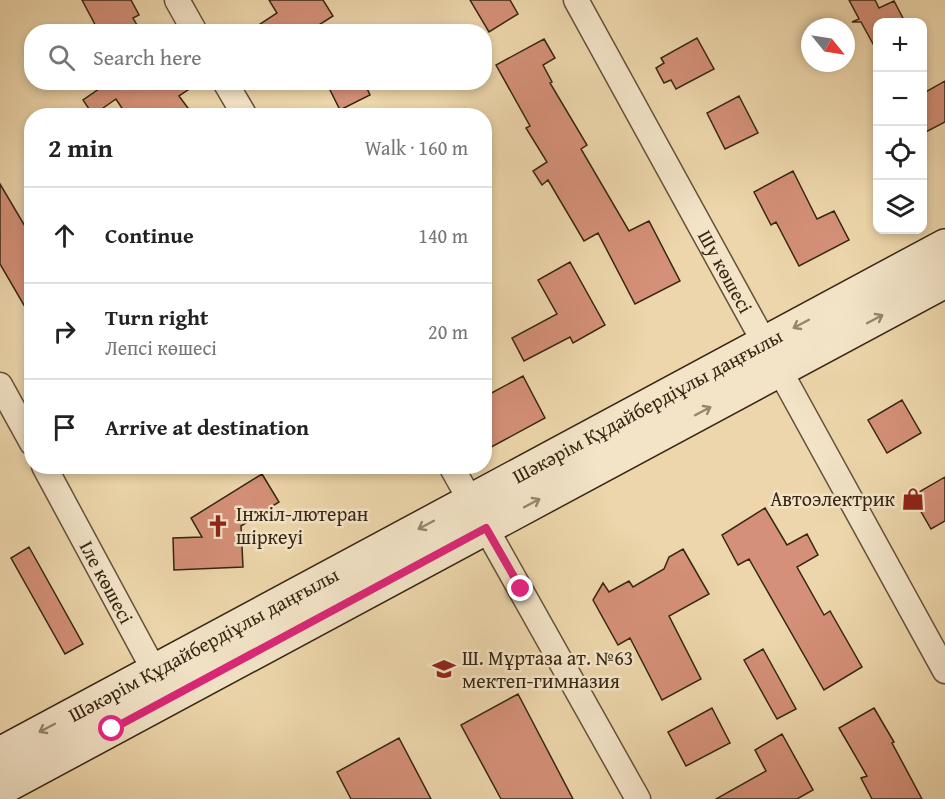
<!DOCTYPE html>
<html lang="en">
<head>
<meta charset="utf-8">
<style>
	body { margin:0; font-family:"Gentium Book Plus",serif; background:#f6f6f6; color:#222 }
	.controls { position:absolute; right:18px; top:18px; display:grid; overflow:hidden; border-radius:12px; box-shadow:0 3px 9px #0003 }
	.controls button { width:54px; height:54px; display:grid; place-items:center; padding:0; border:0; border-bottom:2px solid #e0e0e0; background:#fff; color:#222; font:30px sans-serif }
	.compass { position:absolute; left:801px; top:18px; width:54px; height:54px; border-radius:50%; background:#fff; box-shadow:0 3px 9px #0003; rotate:120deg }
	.stop { position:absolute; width:18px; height:18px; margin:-14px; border:4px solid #db2777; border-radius:50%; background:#fff }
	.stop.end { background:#db2777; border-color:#fff; box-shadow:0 2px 6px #0008 }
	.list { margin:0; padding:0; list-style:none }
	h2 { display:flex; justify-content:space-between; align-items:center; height:78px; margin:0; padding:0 24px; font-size:26px }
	h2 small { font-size:20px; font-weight:400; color:#767676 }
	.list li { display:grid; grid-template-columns:39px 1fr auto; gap:18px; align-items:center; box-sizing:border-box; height:96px; padding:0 24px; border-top:2px solid #e0e0e0 }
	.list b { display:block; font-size:22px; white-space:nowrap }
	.list p { margin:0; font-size:20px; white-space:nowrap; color:#767676 }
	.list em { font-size:20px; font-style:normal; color:#767676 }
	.icon { flex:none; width:33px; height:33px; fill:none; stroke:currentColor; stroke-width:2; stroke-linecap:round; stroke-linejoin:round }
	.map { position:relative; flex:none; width:945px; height:799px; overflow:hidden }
	.search { position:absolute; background:#fff; box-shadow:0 3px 9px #0003; left:24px; top:24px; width:468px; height:66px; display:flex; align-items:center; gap:15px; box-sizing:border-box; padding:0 21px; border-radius:24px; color:#767676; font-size:22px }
	.panel { position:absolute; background:#fff; box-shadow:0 3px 9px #0003; left:24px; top:108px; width:468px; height:366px; border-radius:24px }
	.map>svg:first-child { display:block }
	.building { fill:#d49078; stroke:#372612; stroke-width:1.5 }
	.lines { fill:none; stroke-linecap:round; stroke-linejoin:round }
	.minor-casing { stroke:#645238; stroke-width:27 }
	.secondary-casing { stroke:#372612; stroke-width:36 }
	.minor { stroke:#f3e4c8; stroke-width:24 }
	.secondary { stroke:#f3e4c8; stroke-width:33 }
	.oneway { stroke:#95856d }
	.route { stroke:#db2777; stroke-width:8 }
	.labels { text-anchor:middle; stroke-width:5; stroke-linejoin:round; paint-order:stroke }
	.street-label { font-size:20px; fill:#372612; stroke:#f3e4c8 }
	.poi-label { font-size:20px; fill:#372612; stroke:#f3e4c8; text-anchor:start }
</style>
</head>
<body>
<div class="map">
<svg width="945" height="799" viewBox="0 0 945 799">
	<rect width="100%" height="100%" fill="#edd6ab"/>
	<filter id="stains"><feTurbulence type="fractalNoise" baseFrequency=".00333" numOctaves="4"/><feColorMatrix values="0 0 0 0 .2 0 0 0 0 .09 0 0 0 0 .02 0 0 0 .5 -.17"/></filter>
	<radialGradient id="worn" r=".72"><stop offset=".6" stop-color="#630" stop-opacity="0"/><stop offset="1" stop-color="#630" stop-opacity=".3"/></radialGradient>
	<path class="building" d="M82,0H131L139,15L133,18L141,32H99Z
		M269,0H323L333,16L308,32H248L277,13Z
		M470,0H510L518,14L489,32Z
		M849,0H875L879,8L894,1L905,22H878V53L861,22H852L859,19Z
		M697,38L714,69L676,89L671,80L664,83L656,68L664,63L661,58Z
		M544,39L555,58L543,65L552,82L550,83L587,145L581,149L629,231L649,221L680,281L635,304L598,233L584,241L548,180L542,185L533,171L547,162L526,128L530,126L496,65Z
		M945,81V122L922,134V94Z
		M105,82H200L179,96L188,108L177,116H127L116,99L93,115L83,100L106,84Z
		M326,82H364L370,95L340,110Z
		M739,96L758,133L725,149L707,113Z
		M793,171L817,219L834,211L849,240L799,266L776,222L771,225L754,192Z
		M0,184L32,238V319L0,264Z
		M570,262L605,325L573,343L570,337L524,361L512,338L557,314L538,280Z
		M523,376L545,418L484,451V397Z
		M902,400L921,433L887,453L868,420Z
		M262,474L279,502L241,526L243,567L174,570L173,538L202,537L191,518Z
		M945,477V521L931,529L912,496Z
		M765,508L787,545L807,534L818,555L797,567L824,615L830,611L862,667L824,690L749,559L738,565L722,535Z
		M29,547L83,644L65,654L11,558Z
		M683,549L709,594L669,616L701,679L662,700L630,638L618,645L593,600L603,583L609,592L629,581L633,587L664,569L669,557Z
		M763,649L796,709L777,719L744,660Z
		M518,694L573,799H501L461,725Z
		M712,708L730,743L686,766L668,732Z
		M874,708L894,742L892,743L922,799H872L861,778L867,776L839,728Z
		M782,734L813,790L797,799H716L766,771L755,750Z
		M399,738L431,799H351L337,772Z"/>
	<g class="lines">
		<g class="minor-casing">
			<g id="minor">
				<path d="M177,0L195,32"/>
				<path id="s1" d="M576,0L945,671"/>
				<path d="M225,82L245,116"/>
				<path d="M0,385L32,443"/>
				<path id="s2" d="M44,466L161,683"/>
				<path d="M451,466L638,799"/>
			</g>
		</g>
		<g class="secondary-casing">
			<g id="secondary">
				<path id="s3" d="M0,754L945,246"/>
				<path d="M0,789L945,281"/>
			</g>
		</g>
		<use href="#minor" class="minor"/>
		<use href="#secondary" class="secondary"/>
	</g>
	<defs><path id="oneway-shaft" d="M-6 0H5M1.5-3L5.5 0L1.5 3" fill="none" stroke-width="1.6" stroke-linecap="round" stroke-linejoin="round" transform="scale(1.5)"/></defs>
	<g class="oneway">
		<use href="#oneway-shaft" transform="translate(875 319) rotate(-28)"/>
		<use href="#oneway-shaft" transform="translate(801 324) rotate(152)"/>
		<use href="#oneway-shaft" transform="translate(703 411) rotate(-28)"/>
		<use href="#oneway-shaft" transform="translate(532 503) rotate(-28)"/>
		<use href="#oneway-shaft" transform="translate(426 525) rotate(152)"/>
		<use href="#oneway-shaft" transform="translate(47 728) rotate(152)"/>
	</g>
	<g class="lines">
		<path class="route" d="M112,729L486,528L521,589"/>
	</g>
	<defs>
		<g id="shop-bare" transform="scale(1.8)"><path d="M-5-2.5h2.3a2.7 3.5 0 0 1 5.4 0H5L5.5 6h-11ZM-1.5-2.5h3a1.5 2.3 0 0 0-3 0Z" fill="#8f2418" stroke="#f3e4c8" stroke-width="2.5" paint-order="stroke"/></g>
		<g id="church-bare" transform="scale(1.8)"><path d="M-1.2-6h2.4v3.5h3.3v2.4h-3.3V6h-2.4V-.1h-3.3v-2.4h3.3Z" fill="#8f2418" stroke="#f3e4c8" stroke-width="2.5" paint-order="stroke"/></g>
		<g id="school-bare" transform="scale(1.8)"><path d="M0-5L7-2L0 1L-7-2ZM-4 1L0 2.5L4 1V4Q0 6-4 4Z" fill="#8f2418" stroke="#f3e4c8" stroke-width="2.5" paint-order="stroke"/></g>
	</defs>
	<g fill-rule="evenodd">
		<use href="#shop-bare" x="913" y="499"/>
		<use href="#church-bare" x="218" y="526"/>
		<use href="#school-bare" x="444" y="669"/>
	</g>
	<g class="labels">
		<g class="street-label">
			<text dy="7" stroke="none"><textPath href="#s1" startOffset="310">Шу көшесі</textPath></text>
			<text dy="7" stroke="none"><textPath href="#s3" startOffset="735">Шәкәрім Құдайбердіұлы даңғылы</textPath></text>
			<text dy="7" stroke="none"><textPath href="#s2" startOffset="132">Іле көшесі</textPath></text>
			<text dy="7" stroke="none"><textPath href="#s3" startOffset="231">Шәкәрім Құдайбердіұлы даңғылы</textPath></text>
		</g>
		<g class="poi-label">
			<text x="895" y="506" text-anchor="end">Автоэлектрик</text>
			<text x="236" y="521">Інжіл-лютеран<tspan x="236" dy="23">шіркеуі</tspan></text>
			<text x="462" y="665">Ш. Мұртаза ат. №63<tspan x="462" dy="23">мектеп-гимназия</tspan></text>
		</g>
	</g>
	<rect width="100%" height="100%" filter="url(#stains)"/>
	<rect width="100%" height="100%" fill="url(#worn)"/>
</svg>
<div class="controls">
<button>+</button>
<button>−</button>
<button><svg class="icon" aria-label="locate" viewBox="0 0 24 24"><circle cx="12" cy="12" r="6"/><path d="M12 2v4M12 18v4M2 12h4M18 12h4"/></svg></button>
<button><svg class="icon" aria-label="layers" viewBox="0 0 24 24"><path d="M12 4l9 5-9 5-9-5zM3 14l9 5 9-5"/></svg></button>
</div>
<svg class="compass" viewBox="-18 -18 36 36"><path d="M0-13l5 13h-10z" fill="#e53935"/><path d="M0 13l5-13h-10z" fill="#767676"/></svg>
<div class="stop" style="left:112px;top:729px"></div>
<div class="stop end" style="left:521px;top:589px"></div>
<div class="search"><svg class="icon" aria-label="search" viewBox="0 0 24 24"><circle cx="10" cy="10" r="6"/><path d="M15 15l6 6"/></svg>Search here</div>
<section class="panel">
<h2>2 min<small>Walk · 160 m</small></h2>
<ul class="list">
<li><svg class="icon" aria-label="ahead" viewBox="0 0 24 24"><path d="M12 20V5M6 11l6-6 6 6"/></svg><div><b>Continue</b></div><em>140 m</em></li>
<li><svg class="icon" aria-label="right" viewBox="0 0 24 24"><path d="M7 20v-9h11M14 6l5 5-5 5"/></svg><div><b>Turn right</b><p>Лепсі көшесі</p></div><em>20 m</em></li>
<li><svg class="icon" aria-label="arrive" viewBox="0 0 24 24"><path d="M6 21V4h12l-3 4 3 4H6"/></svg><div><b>Arrive at destination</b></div></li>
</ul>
</section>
</div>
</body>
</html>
